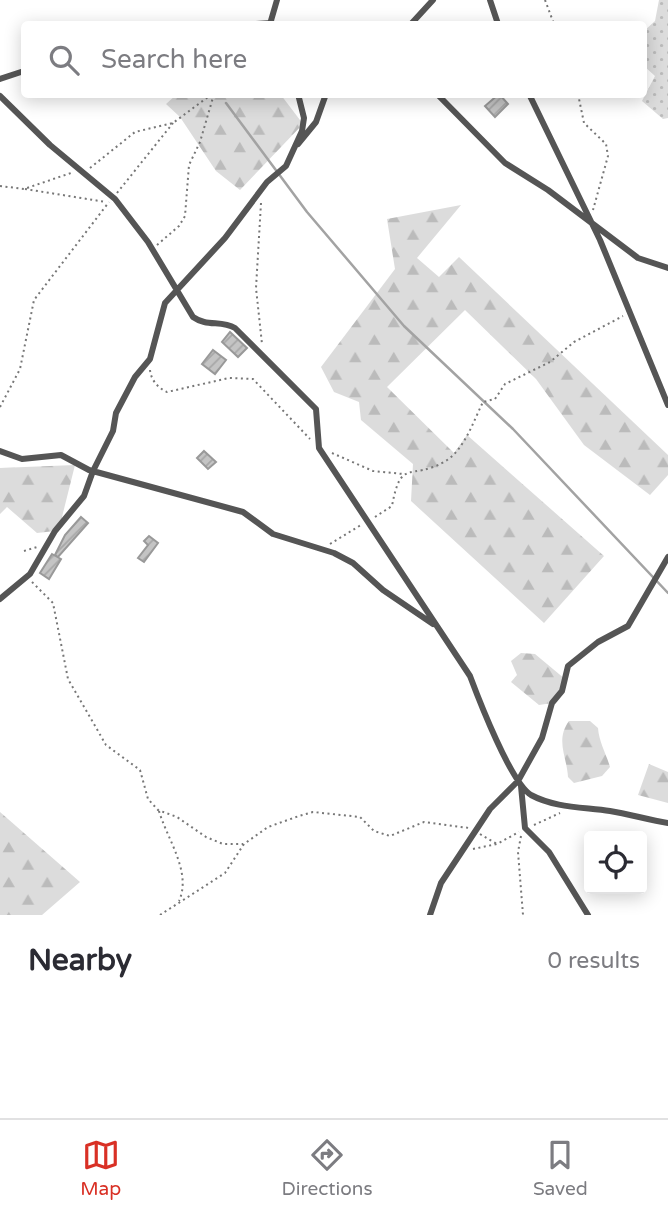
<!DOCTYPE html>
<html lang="en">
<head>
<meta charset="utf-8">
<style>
	body { margin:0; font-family:"Varela Round",sans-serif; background:#f2f2f3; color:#2b2b33 }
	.controls { position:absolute; right:21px; bottom:21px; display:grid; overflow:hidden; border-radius:7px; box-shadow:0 4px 18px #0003 }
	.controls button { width:63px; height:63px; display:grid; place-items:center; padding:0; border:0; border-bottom:2px solid #e1e1e2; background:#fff; color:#2b2b33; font:35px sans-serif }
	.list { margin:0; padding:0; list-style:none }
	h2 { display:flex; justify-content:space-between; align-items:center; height:91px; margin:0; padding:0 28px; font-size:30px }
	h2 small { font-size:23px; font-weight:400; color:#7c7c81 }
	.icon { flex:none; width:38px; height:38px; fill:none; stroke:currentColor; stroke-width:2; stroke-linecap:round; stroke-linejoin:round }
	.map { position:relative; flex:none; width:668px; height:915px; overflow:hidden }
	.search { position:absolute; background:#fff; box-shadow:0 4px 18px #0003; left:21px; right:21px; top:21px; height:77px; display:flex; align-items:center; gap:18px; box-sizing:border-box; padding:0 24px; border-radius:7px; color:#7c7c81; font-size:26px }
	.sheet { height:203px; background:#fff }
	nav { display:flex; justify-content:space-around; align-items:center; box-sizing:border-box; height:98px; border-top:2px solid #e1e1e2; background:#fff; font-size:19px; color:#7c7c81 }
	nav a { display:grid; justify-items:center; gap:4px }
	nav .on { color:#d93025 }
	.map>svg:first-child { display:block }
	.grass { fill:url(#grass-dots) }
	.forest { fill:url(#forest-firs) }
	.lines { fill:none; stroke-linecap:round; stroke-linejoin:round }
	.stream { stroke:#a3a3a3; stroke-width:2.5 }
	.building { fill:url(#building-hatch); stroke:#999; stroke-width:2 }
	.path { stroke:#777; stroke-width:2; stroke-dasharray:2 3.5; stroke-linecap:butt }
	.street { stroke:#555; stroke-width:6 }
</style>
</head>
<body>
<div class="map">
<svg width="668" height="915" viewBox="0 0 668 915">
	<defs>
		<pattern id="grass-dots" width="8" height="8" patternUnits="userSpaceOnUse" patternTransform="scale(1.75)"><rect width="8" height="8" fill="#dcdcdc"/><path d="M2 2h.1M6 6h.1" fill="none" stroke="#bbb" stroke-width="1.8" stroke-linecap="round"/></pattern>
		<pattern id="forest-firs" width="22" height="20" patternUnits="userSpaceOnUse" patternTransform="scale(1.75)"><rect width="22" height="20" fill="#dcdcdc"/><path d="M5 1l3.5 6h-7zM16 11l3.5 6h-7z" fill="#bbb"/></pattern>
		<pattern id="building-hatch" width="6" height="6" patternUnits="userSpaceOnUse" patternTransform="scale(1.75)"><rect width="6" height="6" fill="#c4c4c4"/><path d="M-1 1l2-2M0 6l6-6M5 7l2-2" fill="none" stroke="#a7a7a7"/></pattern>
	</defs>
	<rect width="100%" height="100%" fill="#fff"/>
	<path class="grass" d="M659,0H668V118L663,119L642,101L655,76L644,66V31L655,21Z"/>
	<path class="forest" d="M176,95H281L303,124L240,190L216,171L180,117L166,104Z
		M461,205L417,258L439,277L459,257L668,455V475L650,495L584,445L536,379L465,310L387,387L454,453L467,435L604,556L544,623L411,501L413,464L361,420L359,402L334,392L321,367L395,269L387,219Z
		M75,465L60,525L55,531L37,533L7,507L0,514V468Z
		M521,653L535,654L565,679L561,691L552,703L539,705L511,682L517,675L511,661Z
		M569,721H590L598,728C599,742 606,753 610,767L602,776L574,783L568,777C567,757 555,740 569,721Z
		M649,764L668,772V803L638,795Z
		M0,812L80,882L42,915H0Z"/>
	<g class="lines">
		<path class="stream" d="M226,103L307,212L404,326L513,429L668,593"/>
	</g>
	<path class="building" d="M499,94L508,104L495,117L485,106Z
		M230,332L247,348L238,357L222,342Z
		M213,350L226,360L215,374L202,364Z
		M204,451L216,462L208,469L197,458Z
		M81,517L88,523L58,557L55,555L65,535Z
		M149,536L158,543L144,562L138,558L148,545L144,541Z
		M52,554L61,559L49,579L40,573Z"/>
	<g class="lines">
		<path class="path" d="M545,0L554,24
			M578,94L584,123L606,144L608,156L593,210
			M90,168L135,132L173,123L212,94
			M0,186L24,189L71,173
			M25,189L106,202
			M117,193L173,123
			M261,203L256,288L262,344
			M157,245L179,226L185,216L189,165L200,142L214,94
			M150,370C151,380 158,388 167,392L229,378L253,379L310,439
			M0,407L20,369L34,300L109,202
			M332,453L373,471L403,474
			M375,517L392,506C401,457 410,481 444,462C464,451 473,422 483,402L495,399L505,384L550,362L574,342L623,316
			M330,544L361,525
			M24,551L37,547
			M32,582L53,603L68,679L106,745L140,770L148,799L158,810L177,817L206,837L223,844H243
			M159,811C167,839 192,872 179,901
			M534,825L560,813
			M480,834L497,844
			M521,836L518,852L523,915
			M473,849L497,844L519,832
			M160,915L225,873L244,844L268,827L299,816L313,812L360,817L374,831L390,836L424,822L469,828"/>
		<path class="street" d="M490,0L498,24
			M256,24L272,23
			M270,24L277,0
			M411,24L433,0
			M0,79L24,71
			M437,94L505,163L548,190L638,258L668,268
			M529,94L600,240L668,405
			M0,96L50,145L115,199L148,242L193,317C207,327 221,320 235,328L316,409L319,448L470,676C479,700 511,783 531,795C555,808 584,807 610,811C629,814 649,820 668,823
			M298,144L316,122L326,94
			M0,451L22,459L61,455L89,470L243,512L273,534L334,553L353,563L383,590L433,624
			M0,599L30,574L55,531L84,496L93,471L113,431L116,413L135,377L150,359L165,303L225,238L267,182L286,166L302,131L304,118L298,94
			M521,786L525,828L549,852L588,915
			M430,915L441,883L490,809L518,781L542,738L552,703L562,691L568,666L598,642L628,626L668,557"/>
	</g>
</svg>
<div class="controls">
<button><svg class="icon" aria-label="locate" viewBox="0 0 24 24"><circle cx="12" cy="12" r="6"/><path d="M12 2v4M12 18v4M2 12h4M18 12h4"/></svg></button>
</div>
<div class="search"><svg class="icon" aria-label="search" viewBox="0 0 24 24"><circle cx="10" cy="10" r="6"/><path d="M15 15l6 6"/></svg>Search here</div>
</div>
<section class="sheet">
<h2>Nearby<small>0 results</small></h2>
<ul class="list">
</ul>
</section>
<nav>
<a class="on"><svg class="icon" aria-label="map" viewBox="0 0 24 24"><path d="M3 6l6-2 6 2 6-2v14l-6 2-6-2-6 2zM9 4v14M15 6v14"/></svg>Map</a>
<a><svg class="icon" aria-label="directions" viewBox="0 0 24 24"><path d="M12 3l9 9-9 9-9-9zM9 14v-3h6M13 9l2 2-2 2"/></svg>Directions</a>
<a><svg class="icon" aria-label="saved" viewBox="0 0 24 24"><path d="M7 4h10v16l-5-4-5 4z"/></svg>Saved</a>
</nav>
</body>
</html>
